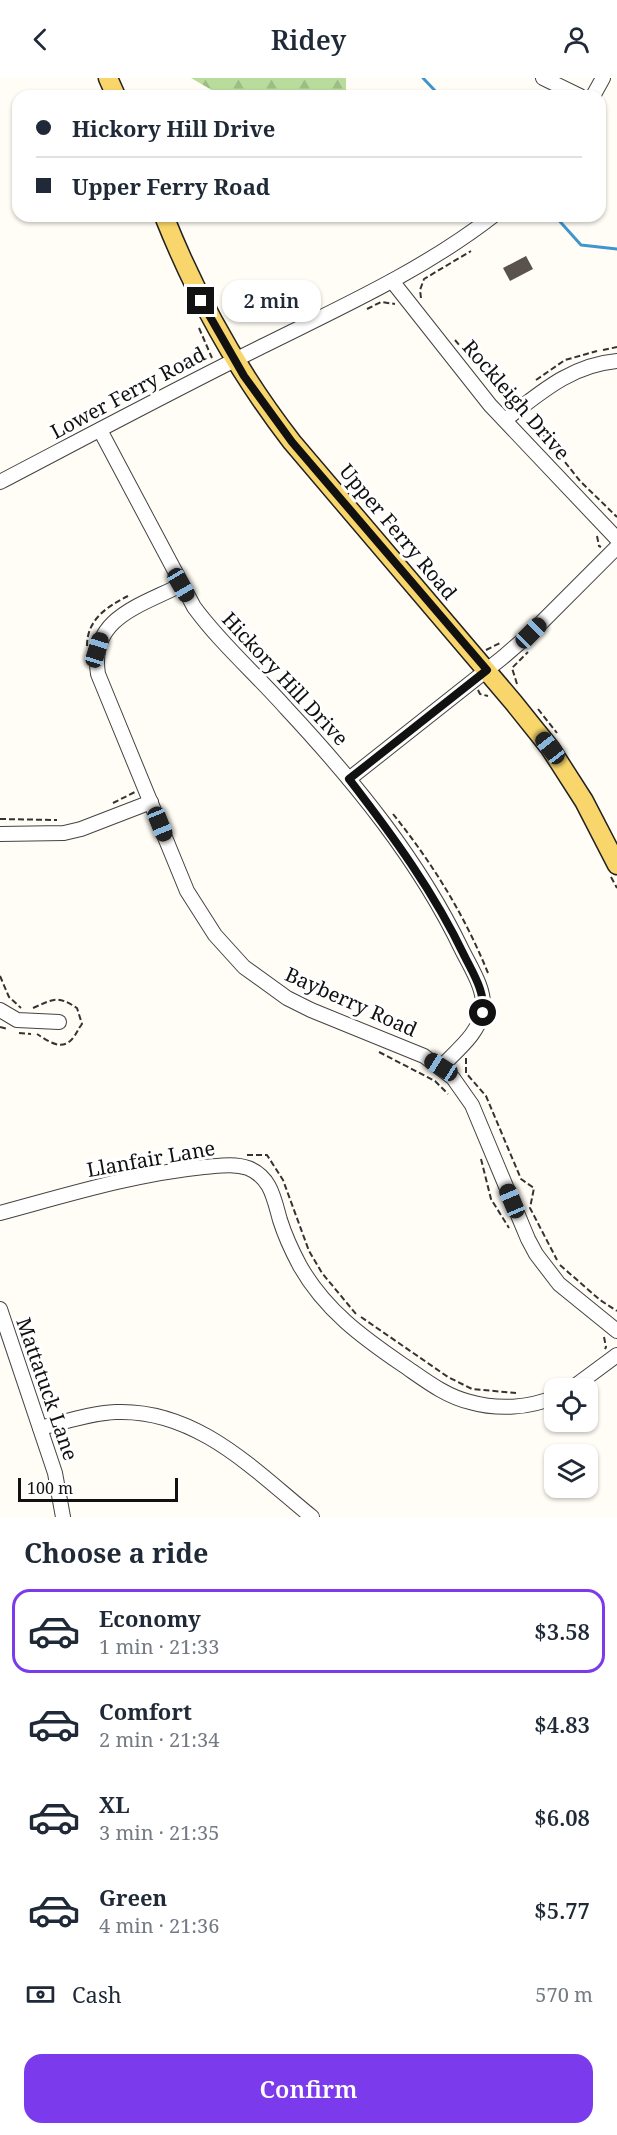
<!DOCTYPE html>
<html lang="en">
<head>
<meta charset="utf-8">
<style>
	body { margin:0; font-family:"Noto Serif",serif; background:#f6f6f7; color:#1f2937; height:100vh; display:flex; flex-direction:column; font-size:22px; white-space:nowrap }
	* { box-sizing:border-box; margin:0 }
	p { font-size:20px; color:#747a83 }
	.icon { flex:none; width:33px; height:33px; fill:none; stroke:currentColor; stroke-width:2; stroke-linecap:round; stroke-linejoin:round }
	.map { position:relative; height:1439px; overflow:hidden }
	.side { display:flex; flex-direction:column; background:#fff; flex:1 }
	.side>* { flex:none }
	.banner { position:absolute; left:12px; top:12px; width:594px; height:132px; border-radius:18px; box-shadow:0 2px 4px #0004; display:grid; align-content:center; height:132px; padding:0 24px; background:#fff }
	.tools { position:absolute; left:544px; top:1300px; display:grid; gap:12px }
	.tools a { display:grid; place-items:center; width:54px; height:54px; border-radius:12px; background:#fff; box-shadow:0 2px 4px #0004; font-size:30px }
	.scale { position:absolute; left:18px; bottom:15px; width:160px; box-sizing:border-box; padding-left:6px; border:3px solid #111; border-top:0; font-size:16px; line-height:21px; white-space:nowrap; color:#111; -webkit-text-stroke:4px #fff; paint-order:stroke }
	.end { position:absolute; width:27px; height:27px; margin:-14px; border:8px solid #111; background:#fff; box-shadow:0 0 0 3px #fff }
	.from { border-radius:50% }
	.bubble { position:absolute; height:42px; border-radius:18px; background:#fff; box-shadow:0 2px 4px #0004; font-size:20px; font-weight:600; line-height:42px; text-align:center }
	.car { position:absolute; width:18px; height:36px; margin:-18px -9px; border-radius:8px; box-shadow:0 0 4px 2px #0007; background:linear-gradient(#222 24%,#8ab4d8 0 40%,#222 0 76%,#8ab4d8 0 86%,#222 0) }
	.banner b { display:flex; align-items:center; gap:21px; height:57px; font-size:22px }
	.banner b+b { border-top:2px solid #e0e1e3 }
	.banner i { width:15px; height:15px; background:#1f2937 }
	ul { padding:0; list-style:none }
	li { display:flex; align-items:center; gap:18px; height:84px; margin:0 12px 9px; padding:0 12px; border:3px solid transparent; border-radius:18px }
	li div { flex:1 }
	li b { display:block; font-size:22px }
	li em { font-style:normal; font-weight:600 }
	li.on { border-color:#7c3aed }
	li>.icon { width:54px; height:54px; stroke-width:1.5 }
	h2 { padding:0 24px; font-size:27px; line-height:72px }
	.pay { display:flex; align-items:center; gap:15px; height:66px; padding:0 24px; font-size:22px }
	.pay p { margin-inline-start:auto }
	.cta { display:flex; gap:12px; margin-top:auto; padding:12px 24px }
	.cta a { flex:1; height:69px; border-radius:18px; background:#7c3aed; color:#fff; font-size:24px; font-weight:600; line-height:69px; text-align:center }
	header { display:flex; justify-content:space-between; align-items:center; height:78px; padding:0 24px; background:#fff; font-size:27px; font-weight:600 }
	.map>svg:first-child { display:block }
</style>
</head>
<body>
<header><svg class="icon" aria-label="back" viewBox="0 0 24 24"><path d="M15 5l-7 7 7 7"/></svg>Ridey<svg class="icon" aria-label="person" viewBox="0 0 24 24"><circle cx="12" cy="8" r="4"/><path d="M4 21q1-7 8-7t8 7"/></svg></header>
<div class="map">
<svg width="617" height="1439" viewBox="0 0 617 1439">
	<defs>
		<pattern id="forest-firs" width="22" height="20" patternUnits="userSpaceOnUse" patternTransform="scale(1.5)"><rect width="22" height="20" fill="#b9dc9c"/><path d="M5 1l3.5 6h-7zM16 11l3.5 6h-7z" fill="#9ebc85"/></pattern>
	</defs>
	<rect width="100%" height="100%" fill="#fffdf5"/>
	<polygon fill="url(#forest-firs)" points="191,0 346,0 346,18 222,18"/>
	<g fill="none" stroke-linecap="round" stroke-linejoin="round">
		<g stroke="#3f96cf" stroke-width="3">
			<polyline points="423,0 440,18"/>
			<polyline points="555,138 581,167 617,171"/>
		</g>
	</g>
	<polygon fill="#5a524d" points="526,178 533,191 510,203 503,190"/>
	<g fill="none" stroke-linecap="round" stroke-linejoin="round">
		<g stroke="#444" stroke-width="16">
			<g id="minor">
				<polyline points="543,0 580,18"/>
				<polyline points="593,18 603,0"/>
				<polyline points="392,203 490,327 617,461"/>
				<path d="M505,342C540,315 571,287 617,283"/>
				<path d="M100,352L194,529C221,566 256,596 286,630C354,703 419,782 462,872C471,890 485,911 483,931C480,955 456,973 441,989"/>
				<path d="M0,404C86,359 172,313 259,270C339,230 422,193 493,138"/>
				<path d="M181,507C140,528 89,540 98,596L187,813L215,857L244,889L287,920L311,932L424,978L453,1000L472,1027L528,1161L536,1176L559,1206L617,1253"/>
				<polyline points="349,701 502,580 531,555 617,469"/>
				<polyline points="0,756 64,755 81,751 151,724"/>
				<polyline points="0,932 17,942 59,944"/>
				<path d="M0,1135C67,1117 134,1096 204,1089C218,1088 234,1085 248,1090C271,1099 274,1121 280,1142C285,1158 292,1173 300,1188C325,1232 362,1259 403,1287C425,1302 445,1318 470,1324C498,1332 529,1330 555,1319"/>
				<polyline points="0,1231 55,1395 63,1439"/>
				<polyline points="571,1311 617,1277"/>
				<path d="M40,1350C65,1344 90,1335 116,1334C197,1331 254,1392 312,1439"/>
			</g>
		</g>
		<g stroke="#222" stroke-width="21">
			<g id="major">
				<polyline points="108,0 116,18"/>
				<path d="M164,138C197,221 237,293 292,364L514,625L550,670L584,723L617,787"/>
			</g>
		</g>
		<g stroke="#333" stroke-width="2" stroke-dasharray="6 3" stroke-linecap="butt">
			<polyline points="421,220 420,212 424,201 471,173"/>
			<polyline points="367,231 381,224 395,226"/>
			<polyline points="199,250 212,280"/>
			<polyline points="455,262 505,321 512,320"/>
			<polyline points="603,272 617,269"/>
			<polyline points="536,302 565,282 597,273"/>
			<polyline points="537,349 580,403 617,439"/>
			<polyline points="597,458 599,468 601,469"/>
			<path d="M87,568C87,542 106,529 128,518"/>
			<polyline points="486,572 502,564"/>
			<polyline points="517,606 512,590 528,574"/>
			<polyline points="478,612 480,616 488,618"/>
			<polyline points="538,631 557,655"/>
			<polyline points="113,725 135,714"/>
			<path d="M393,736C433,786 464,836 488,895"/>
			<polyline points="0,741 57,742"/>
			<polyline points="611,799 617,810"/>
			<polyline points="0,898 9,919 21,930"/>
			<path d="M33,930C54,921 57,917 77,930L82,946C78,951 77,955 73,960C62,974 48,963 37,956"/>
			<polyline points="0,949 8,951"/>
			<polyline points="19,955 31,956"/>
			<polyline points="379,974 435,1003 448,1016"/>
			<polyline points="466,980 466,995 486,1018 521,1101 534,1110 530,1130 557,1182"/>
			<polyline points="247,1077 267,1077 283,1102 309,1173 322,1195 356,1236"/>
			<polyline points="481,1081 491,1121 509,1150"/>
			<polyline points="560,1187 600,1222 617,1233"/>
			<polyline points="361,1239 448,1299 472,1311 516,1315"/>
			<polyline points="604,1259 606,1269 605,1271"/>
		</g>
		<use href="#minor" stroke="#fff" stroke-width="14"/>
		<use href="#major" stroke="#f9d66b" stroke-width="18"/>
	</g>
	<g fill="none" stroke-linecap="round" stroke-linejoin="round">
		<path stroke="#111" stroke-width="8" d="M201,223L244,298L292,364L487,592L349,701C393,758 434,814 465,879C474,897 485,914 483,935"/>
	</g>
	<g text-anchor="middle" stroke-width="6" stroke-linejoin="round" paint-order="stroke">
		<g font-size="20" fill="#111" stroke="#fff">
			<text transform="translate(128 315) rotate(-28)" y="7">Lower Ferry Road</text>
			<text transform="translate(516 322) rotate(49)" y="7">Rockleigh Drive</text>
			<text transform="translate(398 454) rotate(50)" y="7">Upper Ferry Road</text>
			<text transform="translate(285 601) rotate(47)" y="7">Hickory Hill Drive</text>
			<text transform="translate(351 924) rotate(24)" y="7">Bayberry Road</text>
			<text transform="translate(151 1081) rotate(-10)" y="7">Llanfair Lane</text>
			<text transform="translate(47 1311) rotate(71)" y="7">Mattatuck Lane</text>
		</g>
	</g>
</svg>
<div class="tools">
<a><svg class="icon" aria-label="locate" viewBox="0 0 24 24"><circle cx="12" cy="12" r="6"/><path d="M12 2v4M12 18v4M2 12h4M18 12h4"/></svg></a>
<a><svg class="icon" aria-label="layers" viewBox="0 0 24 24"><path d="M12 4l9 5-9 5-9-5zM3 14l9 5 9-5"/></svg></a>
</div>
<div class="scale">100 m</div>
<i class="end from" style="left:483px;top:935px"></i>
<i class="end" style="left:201px;top:223px"></i>
<div class="bubble" style="left:222px;top:202px;width:99px">2 min</div>
<i class="car" style="left:181px;top:507px;rotate:150deg"></i>
<i class="car" style="left:531px;top:555px;rotate:45deg"></i>
<i class="car" style="left:97px;top:572px;rotate:17deg"></i>
<i class="car" style="left:550px;top:670px;rotate:322deg"></i>
<i class="car" style="left:160px;top:746px;rotate:158deg"></i>
<i class="car" style="left:441px;top:989px;rotate:302deg"></i>
<i class="car" style="left:512px;top:1123px;rotate:337deg"></i>
<div class="banner">
<b><i class="from"></i>Hickory Hill Drive</b>
<b><i></i>Upper Ferry Road</b>
</div>
</div>
<section class="side">
<h2>Choose a ride</h2>
<ul>
<li class="on"><svg class="icon" aria-label="car" viewBox="0 0 24 24"><path d="M5 17H2v-5l4-1 3-4h7l3 4 3 1v5h-3M9 17h6M6 11h13"/><circle cx="7" cy="17" r="2"/><circle cx="17" cy="17" r="2"/></svg><div><b>Economy</b><p>1 min · 21:33</p></div><em>$3.58</em></li>
<li><svg class="icon" aria-label="car" viewBox="0 0 24 24"><path d="M5 17H2v-5l4-1 3-4h7l3 4 3 1v5h-3M9 17h6M6 11h13"/><circle cx="7" cy="17" r="2"/><circle cx="17" cy="17" r="2"/></svg><div><b>Comfort</b><p>2 min · 21:34</p></div><em>$4.83</em></li>
<li><svg class="icon" aria-label="car" viewBox="0 0 24 24"><path d="M5 17H2v-5l4-1 3-4h7l3 4 3 1v5h-3M9 17h6M6 11h13"/><circle cx="7" cy="17" r="2"/><circle cx="17" cy="17" r="2"/></svg><div><b>XL</b><p>3 min · 21:35</p></div><em>$6.08</em></li>
<li><svg class="icon" aria-label="car" viewBox="0 0 24 24"><path d="M5 17H2v-5l4-1 3-4h7l3 4 3 1v5h-3M9 17h6M6 11h13"/><circle cx="7" cy="17" r="2"/><circle cx="17" cy="17" r="2"/></svg><div><b>Green</b><p>4 min · 21:36</p></div><em>$5.77</em></li>
</ul>
<div class="pay"><svg class="icon" aria-label="cash" viewBox="0 0 24 24"><path d="M3 7h18v10H3z"/><circle cx="12" cy="12" r="2"/></svg>Cash<p>570 m</p></div>
<div class="cta"><a>Confirm</a></div>
</section>
</body>
</html>
